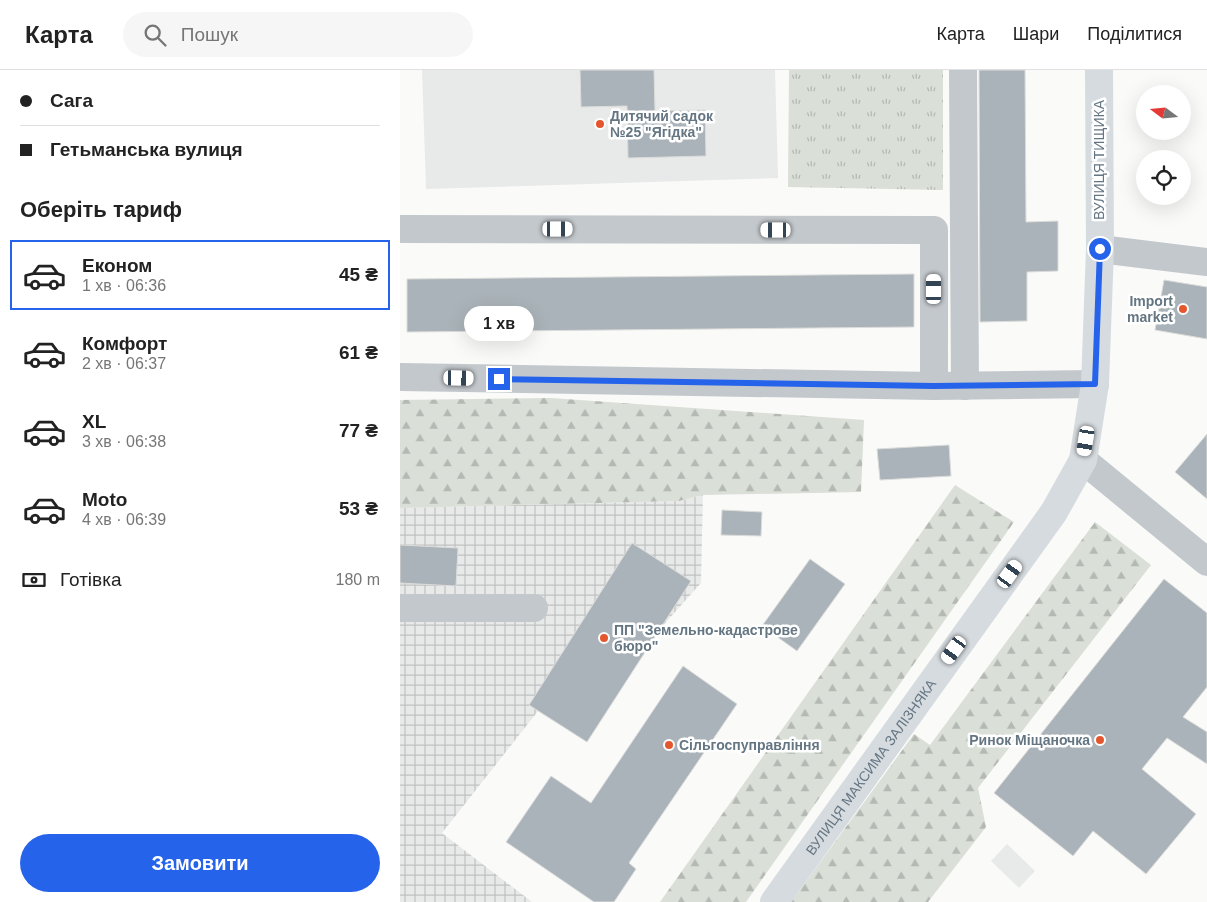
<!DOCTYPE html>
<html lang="uk">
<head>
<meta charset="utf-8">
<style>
	body { margin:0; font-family:Helvetica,sans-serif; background:#f6f6f6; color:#222; height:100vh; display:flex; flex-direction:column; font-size:19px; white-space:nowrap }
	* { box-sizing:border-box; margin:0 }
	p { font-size:16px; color:#767676 }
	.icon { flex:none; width:28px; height:28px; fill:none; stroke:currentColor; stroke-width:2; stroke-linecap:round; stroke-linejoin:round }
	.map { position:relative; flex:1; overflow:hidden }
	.side { display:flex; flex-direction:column; background:#fff; width:400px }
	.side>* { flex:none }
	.top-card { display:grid; align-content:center; height:110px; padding:0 20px; background:#fff }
	.needle { width:32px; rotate:286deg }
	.fabs { position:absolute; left:736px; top:15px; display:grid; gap:10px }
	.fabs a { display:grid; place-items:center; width:55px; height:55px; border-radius:50%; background:#fff; box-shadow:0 5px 20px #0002; font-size:25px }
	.end { position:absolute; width:22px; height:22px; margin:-11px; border:6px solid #2563eb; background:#fff; box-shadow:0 0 0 2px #fff }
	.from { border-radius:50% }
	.bubble { position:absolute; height:35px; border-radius:18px; background:#fff; box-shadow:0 5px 20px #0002; font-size:16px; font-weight:600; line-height:35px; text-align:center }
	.car { position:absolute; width:15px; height:30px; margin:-15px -8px; border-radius:6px; box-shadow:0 0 4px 1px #0007; background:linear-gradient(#fff 24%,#345 0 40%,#fff 0 76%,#345 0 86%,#fff 0) }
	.top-card b { display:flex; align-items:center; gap:18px; height:48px; font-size:19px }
	.top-card b+b { border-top:1px solid #e0e0e0 }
	.top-card i { width:12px; height:12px; background:#222 }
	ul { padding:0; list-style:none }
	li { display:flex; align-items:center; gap:15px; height:70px; margin:0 10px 8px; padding:0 10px; border:2px solid transparent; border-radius:0px }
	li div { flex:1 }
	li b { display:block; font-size:19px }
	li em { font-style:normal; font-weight:600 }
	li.on { border-color:#2563eb }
	li>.icon { width:45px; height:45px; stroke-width:1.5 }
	h2 { padding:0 20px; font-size:22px; line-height:60px }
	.pay { display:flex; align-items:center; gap:12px; height:55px; padding:0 20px; font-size:19px }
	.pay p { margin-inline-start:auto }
	.cta { display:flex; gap:10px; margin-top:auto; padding:10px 20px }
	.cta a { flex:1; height:58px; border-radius:30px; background:#2563eb; color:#fff; font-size:20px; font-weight:600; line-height:58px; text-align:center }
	header { display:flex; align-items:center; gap:30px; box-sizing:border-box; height:70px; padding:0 25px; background:#fff; border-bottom:1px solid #e0e0e0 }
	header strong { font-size:24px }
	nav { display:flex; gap:28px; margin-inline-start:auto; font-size:18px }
	.search { width:350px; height:45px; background:#f6f6f6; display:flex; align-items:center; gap:12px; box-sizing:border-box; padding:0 18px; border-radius:28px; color:#767676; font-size:19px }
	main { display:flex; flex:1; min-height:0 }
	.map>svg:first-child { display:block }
</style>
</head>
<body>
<header>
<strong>Карта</strong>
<div class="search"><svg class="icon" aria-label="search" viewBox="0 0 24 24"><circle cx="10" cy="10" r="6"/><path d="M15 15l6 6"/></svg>Пошук</div>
<nav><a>Карта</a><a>Шари</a><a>Поділитися</a></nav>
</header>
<main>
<section class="side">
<div class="top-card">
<b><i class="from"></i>Сага</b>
<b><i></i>Гетьманська вулиця</b>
</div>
<h2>Оберіть тариф</h2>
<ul>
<li class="on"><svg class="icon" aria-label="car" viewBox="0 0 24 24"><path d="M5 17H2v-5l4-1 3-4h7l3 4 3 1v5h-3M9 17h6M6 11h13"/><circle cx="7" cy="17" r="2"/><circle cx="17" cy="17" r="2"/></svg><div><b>Економ</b><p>1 хв · 06:36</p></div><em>45 ₴</em></li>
<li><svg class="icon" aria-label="car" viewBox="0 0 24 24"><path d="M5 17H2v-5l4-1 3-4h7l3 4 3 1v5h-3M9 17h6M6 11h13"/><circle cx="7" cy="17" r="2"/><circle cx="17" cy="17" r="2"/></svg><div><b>Комфорт</b><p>2 хв · 06:37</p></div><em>61 ₴</em></li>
<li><svg class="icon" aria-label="car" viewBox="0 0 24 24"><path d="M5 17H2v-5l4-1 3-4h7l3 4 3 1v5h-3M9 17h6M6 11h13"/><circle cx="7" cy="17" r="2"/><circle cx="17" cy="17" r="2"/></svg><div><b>XL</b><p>3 хв · 06:38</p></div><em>77 ₴</em></li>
<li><svg class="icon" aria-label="car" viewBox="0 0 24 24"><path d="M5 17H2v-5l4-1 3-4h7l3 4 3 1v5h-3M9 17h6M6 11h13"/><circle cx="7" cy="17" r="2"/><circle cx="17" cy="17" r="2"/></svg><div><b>Moto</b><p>4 хв · 06:39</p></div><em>53 ₴</em></li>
</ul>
<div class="pay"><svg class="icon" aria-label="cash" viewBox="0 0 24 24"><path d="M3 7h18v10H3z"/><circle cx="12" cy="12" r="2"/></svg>Готівка<p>180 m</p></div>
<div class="cta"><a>Замовити</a></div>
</section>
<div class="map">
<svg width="807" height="832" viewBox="0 0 807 832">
	<defs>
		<pattern id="industrial-grid" width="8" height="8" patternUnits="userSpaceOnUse" patternTransform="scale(1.25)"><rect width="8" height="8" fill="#e8e9e9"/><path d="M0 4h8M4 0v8" fill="none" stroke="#c0c1c2"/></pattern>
		<pattern id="forest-firs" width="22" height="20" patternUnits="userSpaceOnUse" patternTransform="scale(1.25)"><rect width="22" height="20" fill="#dadfd7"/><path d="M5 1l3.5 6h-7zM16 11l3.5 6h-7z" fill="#b4b9b4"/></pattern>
		<pattern id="park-tufts" width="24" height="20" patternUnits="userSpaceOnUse" patternTransform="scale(1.25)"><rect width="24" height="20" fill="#dadfd7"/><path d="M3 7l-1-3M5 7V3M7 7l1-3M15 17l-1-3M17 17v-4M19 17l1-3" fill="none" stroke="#b4b9b4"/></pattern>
	</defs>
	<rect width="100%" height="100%" fill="#fafaf8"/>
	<g fill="#e8e9e9">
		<polygon points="22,0 375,0 378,108 26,119"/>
		<polygon points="607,774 635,801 619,818 591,791"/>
	</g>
	<polygon fill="url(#industrial-grid)" points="303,425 301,513 259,560 187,672 138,641 42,763 132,832 0,832 0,438 279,431"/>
	<g fill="url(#forest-firs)">
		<polygon points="151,328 464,350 461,422 303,425 279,431 0,438 0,330"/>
		<polygon points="555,415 614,452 346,832 260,832"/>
		<polygon points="695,452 751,495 578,718 586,757 528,832 391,832 514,664 530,675"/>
	</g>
	<polygon fill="url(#park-tufts)" points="389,0 543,0 543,120 388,117"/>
	<g fill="#aab3b9" stroke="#dcdcda">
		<polygon points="180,0 254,0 255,41 305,40 306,86 228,88 227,36 181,37"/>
		<polygon points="579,0 625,0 626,152 658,151 658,201 627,202 627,251 580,252"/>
		<polygon points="514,204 514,257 7,262 7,209"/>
		<polygon points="764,210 807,217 807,269 755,260"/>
		<polygon points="807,364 807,429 775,402"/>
		<polygon points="549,375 551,406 480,410 477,379"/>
		<polygon points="322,440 362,442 361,466 321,465"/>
		<polygon points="232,473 291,511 187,672 129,635"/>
		<polygon points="0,475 58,478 56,516 0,513"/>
		<polygon points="410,489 445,514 397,581 362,556"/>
		<polygon points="764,509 807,543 807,617 783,647 807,662 807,694 767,668 742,699 796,744 746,804 693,761 673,786 594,723"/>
		<polygon points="283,596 337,634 229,793 236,799 214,832 194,832 106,772 151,706 191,733"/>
	</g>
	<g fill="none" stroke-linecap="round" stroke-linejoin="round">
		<g stroke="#c3c8cc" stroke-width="28">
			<polyline points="563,0 565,316"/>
			<polyline points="0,159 534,160 534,316"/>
			<polyline points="700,179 807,192"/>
			<polyline points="0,307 534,316 695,314"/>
			<polyline points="683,390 807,492"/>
			<polyline points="0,538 134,538"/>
		</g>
		<path stroke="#d6dbdf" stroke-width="28" id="s1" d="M374,832L654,442L683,390L695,314L700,179L699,0"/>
	</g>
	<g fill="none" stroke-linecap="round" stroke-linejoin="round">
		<polyline stroke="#2563eb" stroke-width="6" points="99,309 534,316 695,314 700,179"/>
	</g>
	<g fill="#e4572e" stroke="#fff" stroke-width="2">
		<circle cx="200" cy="54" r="5"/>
		<circle cx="783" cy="239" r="5"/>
		<circle cx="204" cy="568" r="5"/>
		<circle cx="700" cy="670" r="5"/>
		<circle cx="269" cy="675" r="5"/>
	</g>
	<g text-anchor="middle" stroke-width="5" stroke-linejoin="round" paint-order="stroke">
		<g font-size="14" font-weight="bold" fill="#657683" stroke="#fff" text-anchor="start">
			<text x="210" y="51">Дитячий садок<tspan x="210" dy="16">№25 "Ягідка"</tspan></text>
			<text x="773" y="236" text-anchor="end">Import<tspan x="773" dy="16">market</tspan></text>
			<text x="214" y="565">ПП "Земельно-кадастрове<tspan x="214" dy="16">бюро"</tspan></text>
			<text x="690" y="675" text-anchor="end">Ринок Міщаночка</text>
			<text x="279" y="680">Сільгоспуправління</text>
		</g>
		<g font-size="14" fill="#657683" stroke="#fff">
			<text transform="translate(699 90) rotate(-90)" y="5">ВУЛИЦЯ ТИЩИКА</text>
			<text dy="5" stroke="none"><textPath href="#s1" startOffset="166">ВУЛИЦЯ МАКСИМА ЗАЛІЗНЯКА</textPath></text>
		</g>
	</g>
</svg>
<div class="fabs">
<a><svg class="needle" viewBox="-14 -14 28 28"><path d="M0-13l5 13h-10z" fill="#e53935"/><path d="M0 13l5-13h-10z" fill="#767676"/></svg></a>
<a><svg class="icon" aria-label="locate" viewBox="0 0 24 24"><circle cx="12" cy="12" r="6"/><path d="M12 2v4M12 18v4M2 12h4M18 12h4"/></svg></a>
</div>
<i class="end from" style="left:700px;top:179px"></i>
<i class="end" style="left:99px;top:309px"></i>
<div class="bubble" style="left:64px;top:236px;width:70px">1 хв</div>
<i class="car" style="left:158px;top:159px;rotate:90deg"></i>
<i class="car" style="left:376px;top:160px;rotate:270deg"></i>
<i class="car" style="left:534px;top:219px;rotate:0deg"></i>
<i class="car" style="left:59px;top:308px;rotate:91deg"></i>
<i class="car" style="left:686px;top:371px;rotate:189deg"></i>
<i class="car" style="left:610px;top:504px;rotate:36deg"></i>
<i class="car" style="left:554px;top:580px;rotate:216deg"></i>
</div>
</main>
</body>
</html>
